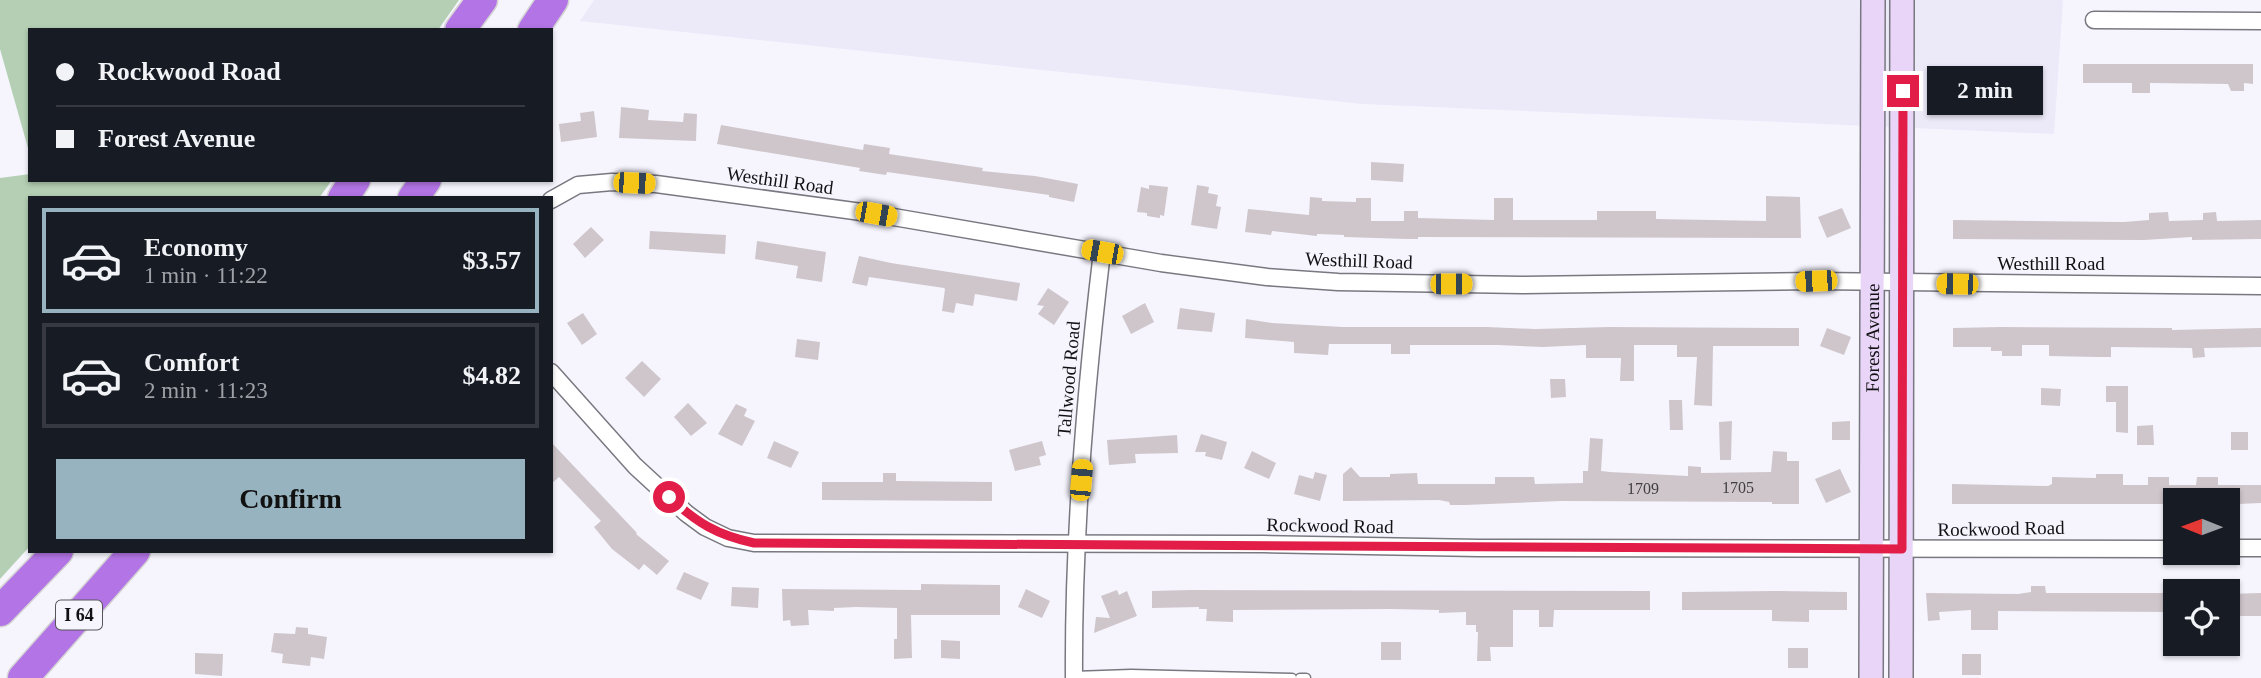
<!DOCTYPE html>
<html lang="en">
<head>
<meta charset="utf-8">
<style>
	body { margin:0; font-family:Georgia,serif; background:#242831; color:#f1f3f6; height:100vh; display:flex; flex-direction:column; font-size:26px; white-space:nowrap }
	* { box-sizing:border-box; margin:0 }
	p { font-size:23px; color:#9ea1a6 }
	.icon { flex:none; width:38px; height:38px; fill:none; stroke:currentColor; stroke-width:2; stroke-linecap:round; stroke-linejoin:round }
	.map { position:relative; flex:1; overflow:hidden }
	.sheet { position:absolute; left:28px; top:196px; width:525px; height:357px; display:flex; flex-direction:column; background:#171b24; border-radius:0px; box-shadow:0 2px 5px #0004 }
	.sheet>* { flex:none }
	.banner { position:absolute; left:28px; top:28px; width:525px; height:154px; border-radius:0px; box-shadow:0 2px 5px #0004; display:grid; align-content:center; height:154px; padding:0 28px; background:#171b24 }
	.needle { width:46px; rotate:271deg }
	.fabs { position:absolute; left:2163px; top:488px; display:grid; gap:14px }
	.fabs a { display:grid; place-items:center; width:77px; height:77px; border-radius:0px; background:#171b24; box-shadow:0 2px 5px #0004; font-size:35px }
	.end { position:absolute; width:32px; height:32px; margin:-16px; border:9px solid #e11d48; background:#fff; box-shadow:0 0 0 4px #fff }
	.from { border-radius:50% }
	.bubble { position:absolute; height:49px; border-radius:0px; background:#171b24; box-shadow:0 2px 5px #0004; font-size:23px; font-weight:800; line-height:49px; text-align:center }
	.car { position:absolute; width:21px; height:42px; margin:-21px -10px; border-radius:9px; box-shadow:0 0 5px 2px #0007; background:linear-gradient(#f5c518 24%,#345 0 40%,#f5c518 0 76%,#345 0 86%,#f5c518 0) }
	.banner b { display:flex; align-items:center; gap:24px; height:66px; font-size:26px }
	.banner b+b { border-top:2px solid #363941 }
	.banner i { width:18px; height:18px; background:#f1f3f6 }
	ul { padding:12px 0 0; list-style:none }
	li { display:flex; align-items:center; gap:21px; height:105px; margin:0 14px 10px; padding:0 14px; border:4px solid #363941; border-radius:0px }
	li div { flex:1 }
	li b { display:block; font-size:26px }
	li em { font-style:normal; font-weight:800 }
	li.on { border-color:#98b3c0 }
	li>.icon { width:63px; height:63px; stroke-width:1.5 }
	.primary-button { display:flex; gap:14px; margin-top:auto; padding:14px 28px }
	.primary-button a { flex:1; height:80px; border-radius:0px; background:#98b3c0; color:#111; font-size:28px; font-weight:800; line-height:80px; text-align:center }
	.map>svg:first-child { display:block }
</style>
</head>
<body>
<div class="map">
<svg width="2261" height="678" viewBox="0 0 2261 678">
	<rect width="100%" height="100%" fill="#f6f5fe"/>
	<polygon fill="#ece9f9" points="594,0 2063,0 2054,134 1363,104 580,21"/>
	<g fill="#b4cfb3">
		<polygon points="0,0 459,0 438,30 30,30 30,155 0,49"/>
		<polygon points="30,174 30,180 332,180 319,198 30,198 30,546 0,579 0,178"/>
	</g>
	<g fill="#cfc6cc">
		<polygon points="2083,64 2253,64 2253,84 2244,83 2244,91 2231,91 2228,84 2150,83 2150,93 2132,93 2132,83 2083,83"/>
		<polygon points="621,107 649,110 648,120 683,122 684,113 697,114 696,141 619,138"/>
		<polygon points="594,111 597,137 561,142 559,124 581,121 580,113"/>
		<polygon points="721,125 863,150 864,144 890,148 889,154 983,168 982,171 1035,176 1078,184 1074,202 1049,197 1049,195 887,172 886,175 859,171 860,168 717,144"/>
		<polygon points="1371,162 1404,164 1403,182 1371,180"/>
		<polygon points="1149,185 1168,187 1164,216 1160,215 1160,218 1147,216 1147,213 1137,212 1141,187 1149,189"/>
		<polygon points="1197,185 1209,187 1208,193 1218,195 1216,206 1221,207 1217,229 1191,225"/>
		<polygon points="1766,196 1800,197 1801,238 1418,237 1418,239 1407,239 1344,237 1344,235 1317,234 1317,236 1272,231 1271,235 1245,232 1248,209 1309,215 1310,197 1322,198 1322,201 1356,202 1356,198 1371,198 1371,221 1404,221 1404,211 1418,211 1418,218 1494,220 1494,198 1513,198 1513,220 1597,220 1597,211 1656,211 1656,219 1766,221"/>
		<polygon points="1842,208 1851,228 1827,238 1818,217"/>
		<polygon points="2168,212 2169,221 2203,220 2203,213 2216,212 2217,221 2261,220 2261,239 2192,240 2192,237 2144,240 1953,239 1953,220 2124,222 2149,220 2149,213"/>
		<polygon points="591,227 604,240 585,258 573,244"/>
		<polygon points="650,231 726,235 725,254 651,249 649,249"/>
		<polygon points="757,241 826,252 822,282 796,278 798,266 755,259"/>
		<polygon points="859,256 891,263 1020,283 1017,301 975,294 973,306 956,303 954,313 942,311 945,289 944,288 869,277 867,286 852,283"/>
		<polygon points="1048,288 1069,302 1054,325 1038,314 1044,306 1037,305"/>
		<polygon points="1145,303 1154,322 1131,334 1122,316"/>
		<polygon points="1180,308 1215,313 1212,332 1177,329"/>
		<polygon points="583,313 597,334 582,345 567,323"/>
		<polygon points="1246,319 1272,323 1343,327 1487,327 1535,329 1609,327 1799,328 1799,346 1713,346 1712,406 1694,405 1697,357 1677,357 1677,345 1634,345 1634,381 1620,381 1621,358 1586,358 1586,345 1543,347 1497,345 1410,345 1410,354 1391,354 1391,344 1329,344 1328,355 1294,353 1294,342 1245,338"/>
		<polygon points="2001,327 2172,328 2172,330 2261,328 2261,347 2204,348 2205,357 2193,358 2192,348 2111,347 2111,357 2097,357 2049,356 2049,345 2022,345 2022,356 2002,356 2002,351 1991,351 1991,347 1953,347 1953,328"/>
		<polygon points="1827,328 1851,337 1844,355 1820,346"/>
		<polygon points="797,339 820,342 818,360 795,357"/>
		<polygon points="642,361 661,379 644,397 625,378"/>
		<polygon points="1550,379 1565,379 1566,397 1551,398"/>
		<polygon points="2106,386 2128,386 2128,433 2116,432 2116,402 2106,402"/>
		<polygon points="2041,388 2061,389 2060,406 2041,405"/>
		<polygon points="1669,400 1682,400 1683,430 1670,430"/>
		<polygon points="688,403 707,423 691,436 674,417"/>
		<polygon points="736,404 747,409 744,416 755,421 742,446 718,434"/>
		<polygon points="1732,421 1731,460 1720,460 1719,422"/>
		<polygon points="1850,421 1850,440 1832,440 1832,422"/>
		<polygon points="2153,425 2154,445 2137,445 2137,426"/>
		<rect x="2231" y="432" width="17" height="18"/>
		<polygon points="1201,434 1227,442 1222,460 1205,456 1206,452 1195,452"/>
		<polygon points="1177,435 1178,453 1135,454 1136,463 1109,465 1107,440"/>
		<polygon points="1590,438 1603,439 1601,471 1610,472 1688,476 1688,466 1701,467 1701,473 1771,472 1773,451 1787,452 1787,461 1799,461 1799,504 1772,504 1772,502 1561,501 1465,505 1450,505 1449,502 1439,500 1343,501 1343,474 1351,467 1360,477 1390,477 1390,474 1417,473 1418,484 1495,484 1495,477 1534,477 1535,484 1583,483 1583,471 1588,471"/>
		<polygon points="774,441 799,452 791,468 767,458"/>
		<polygon points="1042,441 1046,455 1039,457 1041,465 1015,471 1009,450"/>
		<polygon points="551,442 637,533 636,534 669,561 657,575 644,564 639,570 612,549 594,527 601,521 559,477 551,484"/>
		<polygon points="1252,451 1276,463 1269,479 1244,468"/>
		<polygon points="1840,469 1851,492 1826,503 1815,479"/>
		<polygon points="1315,472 1327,475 1320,501 1294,494 1299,475 1313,479"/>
		<polygon points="883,473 896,473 896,481 992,482 992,501 822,500 822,482 883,482"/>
		<polygon points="2096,474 2123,474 2123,485 2148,485 2148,477 2169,477 2169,485 2196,485 2197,477 2218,477 2218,485 2261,485 2261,503 2238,504 2238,500 2170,500 2170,504 1952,504 1952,484 2048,486 2052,484 2052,477 2096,478"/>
		<polygon points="684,572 709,583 701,600 676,589"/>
		<polygon points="921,584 1000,585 1000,615 911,615 912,658 894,659 894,639 897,639 897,608 856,607 834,608 834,611 808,610 809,625 791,626 790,620 783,621 782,589 921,590"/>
		<polygon points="2031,586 2045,586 2046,593 2175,593 2175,612 1998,611 1998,630 1971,630 1971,610 1939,612 1940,620 1928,621 1926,593 2018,594 2031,592"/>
		<polygon points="732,587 759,588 758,608 731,606"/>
		<polygon points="1026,589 1050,601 1042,618 1018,607"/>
		<polygon points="1117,590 1119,595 1127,591 1137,616 1094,633 1096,617 1110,618 1101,596"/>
		<polygon points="1190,590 1650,591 1650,610 1554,610 1553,627 1539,627 1539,610 1513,610 1513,647 1490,647 1491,661 1477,661 1478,632 1476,632 1476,625 1466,625 1466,612 1439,613 1439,610 1390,609 1233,610 1233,622 1206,621 1207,609 1199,609 1199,607 1152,608 1152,591"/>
		<polygon points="1774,591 1847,592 1847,610 1809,610 1809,622 1772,621 1772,610 1682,610 1682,592"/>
		<polygon points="2261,593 2261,616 2230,616 2228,594"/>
		<polygon points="296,627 308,628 308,634 327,637 324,659 311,657 310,666 282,663 283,654 271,652 274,633 295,634"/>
		<polygon points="941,640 960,641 960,659 941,658"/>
		<rect x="1381" y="642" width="20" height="18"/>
		<rect x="1788" y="648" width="20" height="20"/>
		<polygon points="195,653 223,654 222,676 195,674"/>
		<rect x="1962" y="654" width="19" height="21"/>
	</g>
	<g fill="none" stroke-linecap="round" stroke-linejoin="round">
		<g stroke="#797880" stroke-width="11">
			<g id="lane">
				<polyline points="1074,676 1131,674 1292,678"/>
				<polyline points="1300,678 1306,678"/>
			</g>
		</g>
		<g stroke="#797880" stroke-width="19">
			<g id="street">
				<polyline points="2094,20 2261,21"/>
				<polyline points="551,200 578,185 612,182 656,184 876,214 1161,263 1267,277 1338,282 1522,285 1816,281 2261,286"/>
				<polyline points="551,372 635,466 686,513 705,527 728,538 754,543 1263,544 1479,548 2175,549"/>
				<polyline points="2228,548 2261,548"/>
				<path d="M1074,678C1073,536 1085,393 1102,252"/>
			</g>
		</g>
		<g stroke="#797880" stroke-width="26">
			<g id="secondary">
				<path id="s1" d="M1871,678L1873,0"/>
				<polyline points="1901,678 1902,0"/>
			</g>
		</g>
		<g stroke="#d4d4d5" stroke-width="33">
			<g id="highway">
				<polyline points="460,30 482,0"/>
				<polyline points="533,30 553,0"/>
				<polyline points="343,198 355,180"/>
				<polyline points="413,198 426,180"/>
				<polyline points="0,611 58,551"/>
				<polyline points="23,678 135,551"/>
			</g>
		</g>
		<use href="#lane" stroke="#fff" stroke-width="8"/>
		<use href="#street" stroke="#fff" stroke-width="16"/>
		<use href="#secondary" stroke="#e8d5f7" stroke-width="23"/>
		<use href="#highway" stroke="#b374e5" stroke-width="30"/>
	</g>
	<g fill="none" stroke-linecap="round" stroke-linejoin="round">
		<path stroke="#e11d48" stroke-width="9" d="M669,497C697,523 717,535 754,543L1902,549L1903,91"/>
	</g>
	<g text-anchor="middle" stroke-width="5" stroke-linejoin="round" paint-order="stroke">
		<g font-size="16" fill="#403e41">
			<text x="1738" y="493">1705</text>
			<text x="1643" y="494">1709</text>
		</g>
		<rect fill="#f6f5fe" stroke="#56555a" stroke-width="2" x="56" y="600.5" width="46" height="29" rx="5"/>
		<g font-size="18" font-weight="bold" fill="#111013">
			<text x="79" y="621">I 64</text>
		</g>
		<g font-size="19" fill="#111013" stroke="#f6f5fe">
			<text transform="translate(780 180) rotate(8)" y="7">Westhill Road</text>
			<text transform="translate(1359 260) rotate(2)" y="7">Westhill Road</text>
			<text x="2051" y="270">Westhill Road</text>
			<text dy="7" stroke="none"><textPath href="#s1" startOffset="340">Forest Avenue</textPath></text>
			<text transform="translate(1068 379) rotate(-85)" y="7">Tallwood Road</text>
			<text transform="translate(1330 525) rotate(1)" y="7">Rockwood Road</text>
			<text transform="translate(2001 528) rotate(-1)" y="7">Rockwood Road</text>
		</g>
	</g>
</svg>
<div class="fabs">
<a><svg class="needle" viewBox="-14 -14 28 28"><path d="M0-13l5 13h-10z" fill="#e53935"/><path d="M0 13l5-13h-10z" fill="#9ea1a6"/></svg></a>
<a><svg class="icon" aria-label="locate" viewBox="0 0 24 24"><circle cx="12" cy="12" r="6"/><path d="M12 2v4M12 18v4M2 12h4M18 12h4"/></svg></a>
</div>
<i class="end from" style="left:669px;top:497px"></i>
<i class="end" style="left:1903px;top:91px"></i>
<div class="bubble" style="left:1927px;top:66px;width:116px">2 min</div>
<i class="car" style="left:634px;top:183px;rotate:92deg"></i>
<i class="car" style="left:876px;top:214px;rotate:100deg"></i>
<i class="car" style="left:1102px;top:252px;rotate:280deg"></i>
<i class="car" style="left:1816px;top:281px;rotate:268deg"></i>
<i class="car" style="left:1451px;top:284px;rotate:90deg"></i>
<i class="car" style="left:1957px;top:284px;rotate:271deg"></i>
<i class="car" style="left:1081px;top:480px;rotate:5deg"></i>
<div class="banner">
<b><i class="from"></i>Rockwood Road</b>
<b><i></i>Forest Avenue</b>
</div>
<section class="sheet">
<ul>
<li class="on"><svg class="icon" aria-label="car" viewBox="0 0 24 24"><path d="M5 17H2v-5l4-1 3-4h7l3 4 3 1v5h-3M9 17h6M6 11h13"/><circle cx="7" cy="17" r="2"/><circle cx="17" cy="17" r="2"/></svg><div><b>Economy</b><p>1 min · 11:22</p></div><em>$3.57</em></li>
<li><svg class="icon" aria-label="car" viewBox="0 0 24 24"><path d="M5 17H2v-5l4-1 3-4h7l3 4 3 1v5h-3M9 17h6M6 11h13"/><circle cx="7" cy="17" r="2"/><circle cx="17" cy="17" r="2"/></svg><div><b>Comfort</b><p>2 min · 11:23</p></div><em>$4.82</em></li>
</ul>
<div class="primary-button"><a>Confirm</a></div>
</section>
</div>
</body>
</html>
